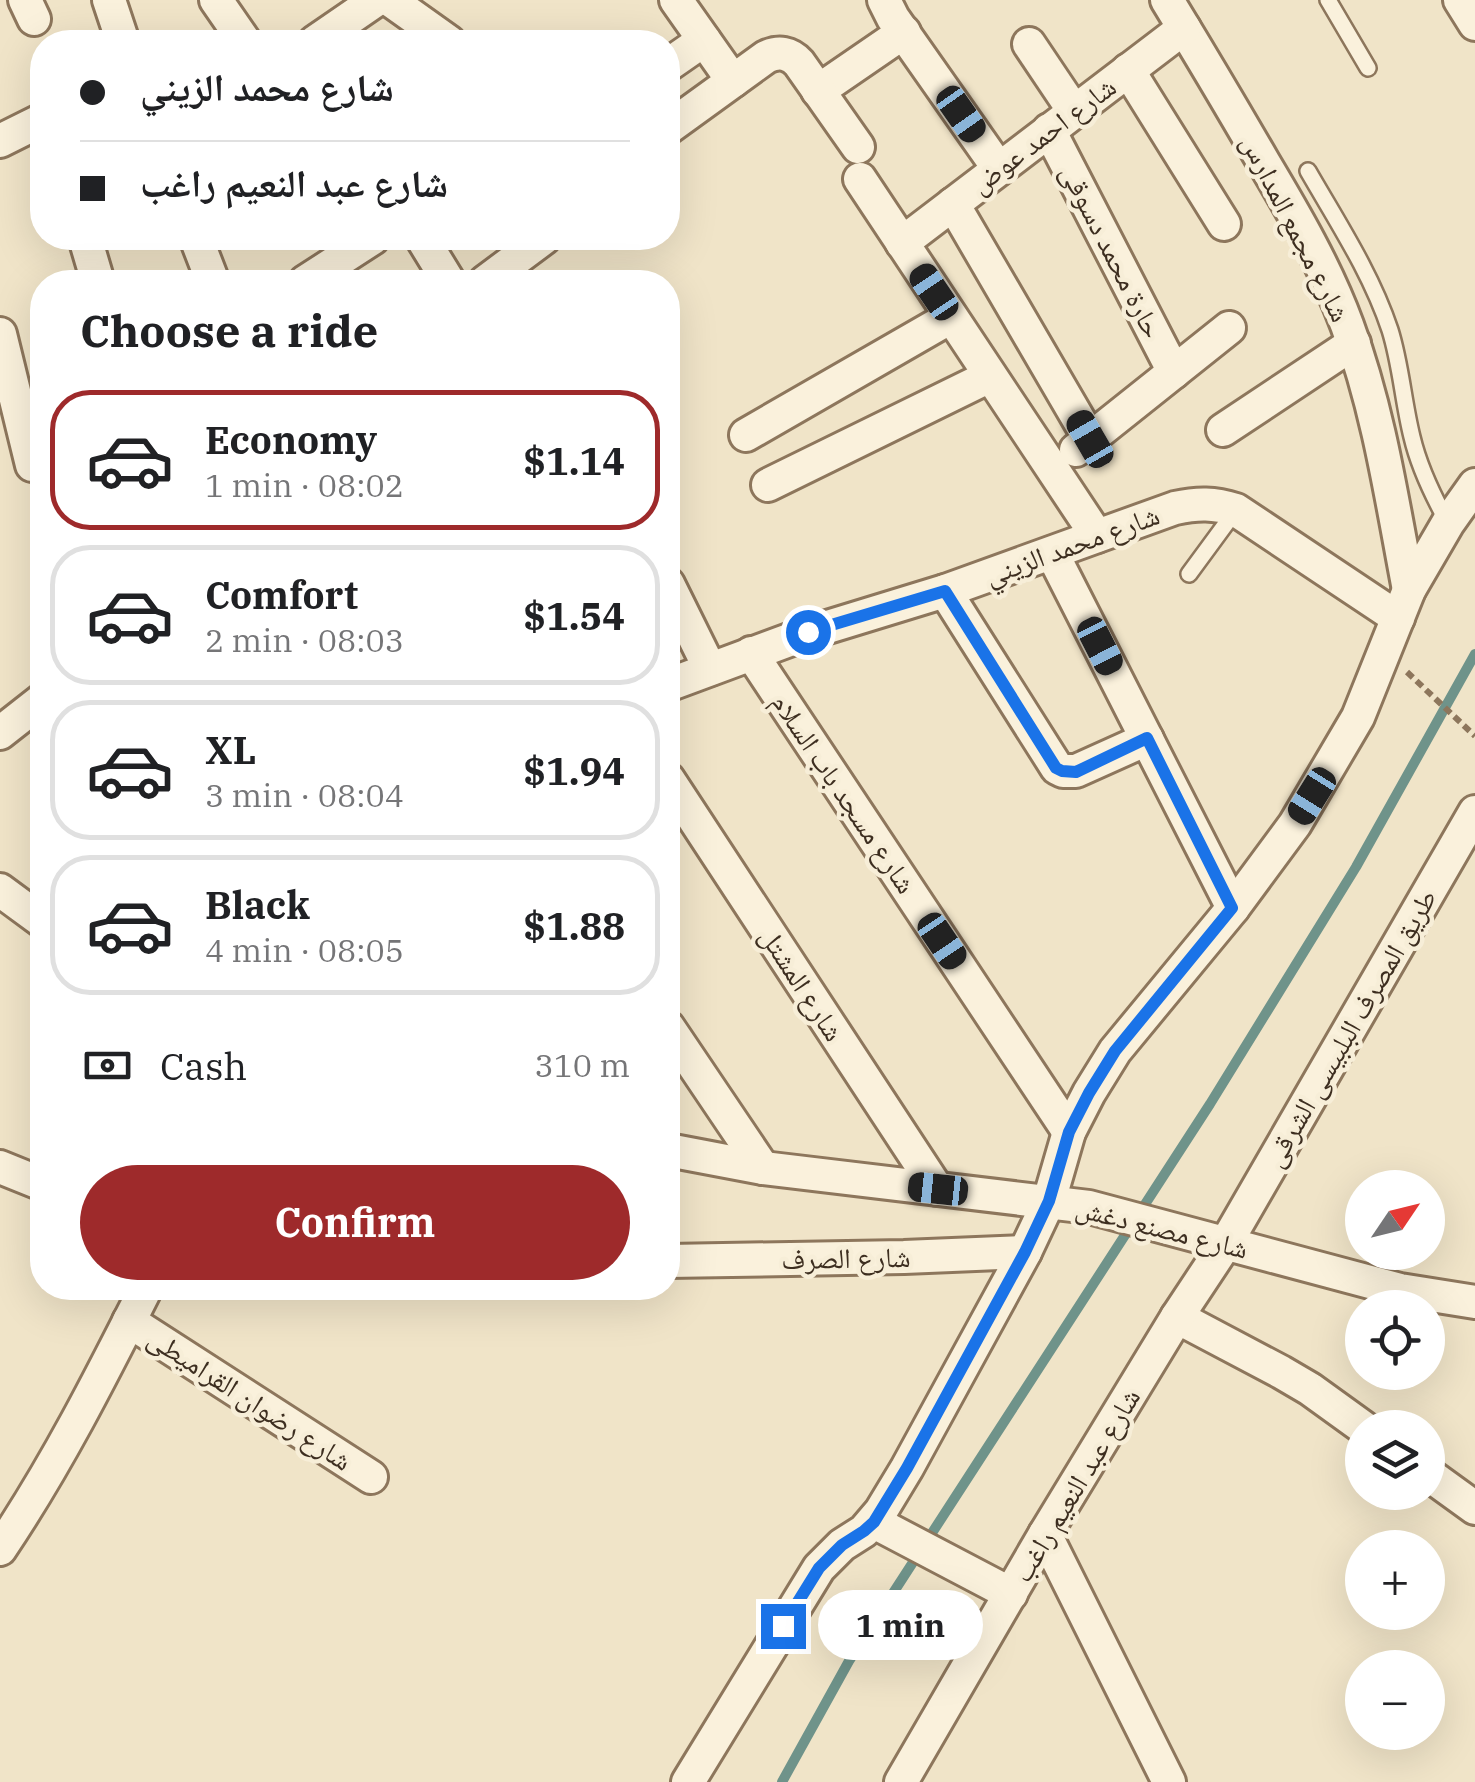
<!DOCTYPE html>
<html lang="en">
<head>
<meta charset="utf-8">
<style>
	body { margin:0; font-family:"IBM Plex Serif","Noto Naskh Arabic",serif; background:#f6f6f6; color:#202124; height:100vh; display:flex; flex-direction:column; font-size:38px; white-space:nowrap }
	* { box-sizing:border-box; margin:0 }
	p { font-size:32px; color:#757577 }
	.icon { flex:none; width:55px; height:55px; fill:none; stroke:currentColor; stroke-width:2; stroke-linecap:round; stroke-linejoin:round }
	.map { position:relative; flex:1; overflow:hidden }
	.details { position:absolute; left:30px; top:270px; width:650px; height:1030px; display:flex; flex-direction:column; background:#fff; border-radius:40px; box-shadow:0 10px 40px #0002 }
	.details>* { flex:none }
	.top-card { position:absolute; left:30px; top:30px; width:650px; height:220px; border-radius:40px; box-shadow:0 10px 40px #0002; display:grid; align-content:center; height:220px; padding:0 50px; background:#fff }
	.needle { width:65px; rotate:55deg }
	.buttons { position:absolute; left:1345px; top:1170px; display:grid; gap:20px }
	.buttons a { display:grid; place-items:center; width:100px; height:100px; border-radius:50%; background:#fff; box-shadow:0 10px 40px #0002; font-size:50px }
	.end { position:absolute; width:45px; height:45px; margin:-22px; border:12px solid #1a73e8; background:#fff; box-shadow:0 0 0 5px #fff }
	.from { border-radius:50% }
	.bubble { position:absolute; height:70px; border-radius:35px; background:#fff; box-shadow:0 10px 40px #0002; font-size:32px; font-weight:800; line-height:70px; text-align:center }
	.car { position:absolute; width:30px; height:60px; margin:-30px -15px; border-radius:12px; box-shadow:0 0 8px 2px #0007; background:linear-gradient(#222 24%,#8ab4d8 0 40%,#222 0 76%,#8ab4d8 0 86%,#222 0) }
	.top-card b { display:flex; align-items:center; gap:35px; height:95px; font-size:38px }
	.top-card b+b { border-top:2px solid #e0e0e0 }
	.top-card i { width:25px; height:25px; background:#202124 }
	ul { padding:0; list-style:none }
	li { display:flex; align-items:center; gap:30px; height:140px; margin:0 20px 15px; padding:0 30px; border:5px solid #e0e0e0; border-radius:40px }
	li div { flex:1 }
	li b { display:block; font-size:38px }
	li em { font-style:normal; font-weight:800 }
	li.active { border-color:#9e2a2b }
	li>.icon { width:90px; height:90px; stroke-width:1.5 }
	h2 { padding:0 50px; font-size:45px; line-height:120px }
	.pay { display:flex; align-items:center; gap:25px; height:110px; padding:0 50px; font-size:38px }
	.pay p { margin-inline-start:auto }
	.cta { display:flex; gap:20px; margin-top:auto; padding:20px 50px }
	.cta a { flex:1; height:115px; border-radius:60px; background:#9e2a2b; color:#fff; font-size:40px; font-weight:800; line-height:115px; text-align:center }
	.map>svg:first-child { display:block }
</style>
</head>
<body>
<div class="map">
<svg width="1475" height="1782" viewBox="0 0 1475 1782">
	<rect width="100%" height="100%" fill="#f0e4c8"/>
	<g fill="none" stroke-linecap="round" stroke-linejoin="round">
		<polyline stroke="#6f938a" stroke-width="10" points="782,1782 849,1661 1210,1104 1356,867 1475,654"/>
		<g stroke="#8d765c" stroke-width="20">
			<g id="lane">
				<polyline points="1328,0 1368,68"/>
				<path d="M1308,171C1338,223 1371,273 1390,330C1401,365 1403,401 1412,437C1419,467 1433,496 1448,523"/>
				<polyline points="1189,574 1236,510"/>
			</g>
		</g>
		<g stroke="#8d765c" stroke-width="38">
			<g id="street">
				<polyline points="25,0 34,19"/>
				<polyline points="109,0 123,42"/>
				<polyline points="216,0 245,42"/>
				<polyline points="390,0 449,42"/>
				<polyline points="676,0 733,81"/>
				<polyline points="884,0 893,18 999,169"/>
				<path d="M1167,0C1200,54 1232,108 1264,163C1295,215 1326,268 1347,325C1379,411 1392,501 1409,590"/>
				<polyline points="1460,0 1475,24"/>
				<polyline points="315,42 376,0"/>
				<polyline points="1029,44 1074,111"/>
				<polyline points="668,65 704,40"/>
				<polyline points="1128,70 1224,224"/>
				<polyline points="818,91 904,32"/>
				<path d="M668,128L766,57C779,51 790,53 799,63L858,147"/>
				<polyline points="1049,130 1174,372"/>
				<polyline points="0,141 42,120"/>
				<polyline points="860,179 1097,536"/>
				<polyline points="953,204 1090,439"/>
				<polyline points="85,238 98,282"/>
				<polyline points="196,238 213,282"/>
				<polyline points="422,238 449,282"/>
				<polyline points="902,243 1184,28"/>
				<polyline points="305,282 373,238"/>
				<polyline points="485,282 544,238"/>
				<polyline points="0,334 32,465"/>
				<polyline points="1223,430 1354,343"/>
				<polyline points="746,435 951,317"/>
				<polyline points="1076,450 1229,328"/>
				<polyline points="768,485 990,376"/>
				<polyline points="1052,553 1233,908"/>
				<polyline points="668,584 710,669"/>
				<polyline points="945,591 1057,768 1063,771 1076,771 1147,739"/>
				<polyline points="751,653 1069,1132"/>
				<path d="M668,685L808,633L945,591L1175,508C1198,503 1214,503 1236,510L1398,618"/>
				<polyline points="0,733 42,700"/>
				<polyline points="668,779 937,1189"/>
				<polyline points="0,890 42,921"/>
				<polyline points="668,1027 763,1168"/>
				<polyline points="668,1150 763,1168 1089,1207 1400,1290 1475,1302"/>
				<polyline points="0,1167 42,1184"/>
				<polyline points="668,1261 904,1257 1025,1252"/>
				<polyline points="1177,1317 1281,1372 1310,1389 1364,1428"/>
				<polyline points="129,1321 371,1477"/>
				<polyline points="1428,1474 1475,1508"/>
				<polyline points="874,1522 1011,1594"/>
				<polyline points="1045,1534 1169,1782"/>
				<path d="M0,1549C56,1466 101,1377 146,1288"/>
				<polyline points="688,1782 819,1568 842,1545 864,1531 881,1511 907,1468 1025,1252 1049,1201 1069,1132 1089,1093 1115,1051 1233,908 1295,824 1358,717 1409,590 1448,523 1475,485"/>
				<polyline points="901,1782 1045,1534 1177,1317 1226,1243 1475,812"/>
			</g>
		</g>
		<polyline stroke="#8d765c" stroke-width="6" stroke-dasharray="8 5" stroke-linecap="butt" points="1407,672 1475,736"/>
		<use href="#lane" stroke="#faf1dc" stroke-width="15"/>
		<use href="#street" stroke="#faf1dc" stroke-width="32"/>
	</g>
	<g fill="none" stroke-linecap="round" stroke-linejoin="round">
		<polyline stroke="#1a73e8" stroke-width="12" points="783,1626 819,1568 842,1545 864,1531 874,1522 907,1468 1025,1252 1049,1201 1069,1132 1089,1093 1115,1051 1232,908 1147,738 1076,772 1062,771 1056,768 945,591 808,632"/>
	</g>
	<g text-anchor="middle" stroke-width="9" stroke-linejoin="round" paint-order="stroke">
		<g font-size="28" fill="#3d2e20" stroke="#f7eed8">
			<text transform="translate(1043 135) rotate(-37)" y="10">شارع احمد عوض</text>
			<text transform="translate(1296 228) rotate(63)" y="10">شارع مجمع المدارس</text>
			<text transform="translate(1112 251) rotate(63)" y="10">حارة محمد دسوقى</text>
			<text transform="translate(1072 545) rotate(-20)" y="10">شارع محمد الزيني</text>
			<text transform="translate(844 793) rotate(56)" y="10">شارع مسجد باب السلام</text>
			<text transform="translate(802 984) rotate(57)" y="10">شارع المشتل</text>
			<text transform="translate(1350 1028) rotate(-60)" y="10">طريق المصرف البلبيسى الشرقى</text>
			<text transform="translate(1162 1228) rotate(14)" y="10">شارع مصنع دغش</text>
			<text transform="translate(846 1258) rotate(-1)" y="10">شارع الصرف</text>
			<text transform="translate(250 1399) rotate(33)" y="10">شارع رضوان القراميطى</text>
			<text transform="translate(1076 1485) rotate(-59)" y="10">شارع عبد النعيم راغب</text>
		</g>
	</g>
</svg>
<div class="buttons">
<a><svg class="needle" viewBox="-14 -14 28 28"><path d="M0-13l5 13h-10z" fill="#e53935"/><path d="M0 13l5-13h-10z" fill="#757577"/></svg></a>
<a><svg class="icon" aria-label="locate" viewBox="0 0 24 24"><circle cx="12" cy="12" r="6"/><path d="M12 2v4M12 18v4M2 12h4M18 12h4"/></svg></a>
<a><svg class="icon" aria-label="layers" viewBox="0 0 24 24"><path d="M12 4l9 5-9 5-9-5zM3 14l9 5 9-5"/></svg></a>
<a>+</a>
<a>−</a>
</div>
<i class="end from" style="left:808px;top:632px"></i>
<i class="end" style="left:783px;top:1626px"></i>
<div class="bubble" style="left:818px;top:1590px;width:165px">1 min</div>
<i class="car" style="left:961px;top:114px;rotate:145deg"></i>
<i class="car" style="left:934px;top:292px;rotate:326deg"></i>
<i class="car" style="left:1090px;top:439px;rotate:330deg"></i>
<i class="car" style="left:1100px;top:646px;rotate:153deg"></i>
<i class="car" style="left:1312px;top:796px;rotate:212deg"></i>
<i class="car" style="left:942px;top:941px;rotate:146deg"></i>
<i class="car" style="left:938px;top:1189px;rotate:276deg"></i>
<div class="top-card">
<b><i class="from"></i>شارع محمد الزيني</b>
<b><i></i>شارع عبد النعيم راغب</b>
</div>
<section class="details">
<h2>Choose a ride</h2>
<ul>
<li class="active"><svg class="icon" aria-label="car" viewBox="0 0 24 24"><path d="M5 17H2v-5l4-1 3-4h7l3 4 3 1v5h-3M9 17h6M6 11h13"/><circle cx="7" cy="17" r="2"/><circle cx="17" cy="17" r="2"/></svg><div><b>Economy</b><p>1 min · 08:02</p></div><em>$1.14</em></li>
<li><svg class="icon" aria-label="car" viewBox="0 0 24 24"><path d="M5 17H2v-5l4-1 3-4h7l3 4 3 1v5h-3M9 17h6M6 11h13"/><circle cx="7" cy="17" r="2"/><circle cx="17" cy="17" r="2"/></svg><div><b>Comfort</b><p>2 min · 08:03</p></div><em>$1.54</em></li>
<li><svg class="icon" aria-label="car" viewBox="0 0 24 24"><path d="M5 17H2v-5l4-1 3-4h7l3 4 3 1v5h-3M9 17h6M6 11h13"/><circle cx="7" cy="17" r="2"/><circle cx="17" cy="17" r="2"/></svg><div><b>XL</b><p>3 min · 08:04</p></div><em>$1.94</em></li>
<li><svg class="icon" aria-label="car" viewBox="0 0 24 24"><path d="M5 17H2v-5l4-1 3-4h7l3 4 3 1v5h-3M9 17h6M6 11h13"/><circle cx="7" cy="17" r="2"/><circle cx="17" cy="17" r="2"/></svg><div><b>Black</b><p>4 min · 08:05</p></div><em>$1.88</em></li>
</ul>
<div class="pay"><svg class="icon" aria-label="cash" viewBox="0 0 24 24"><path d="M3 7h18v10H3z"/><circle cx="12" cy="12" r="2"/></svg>Cash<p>310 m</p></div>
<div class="cta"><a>Confirm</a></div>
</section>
</div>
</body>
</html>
